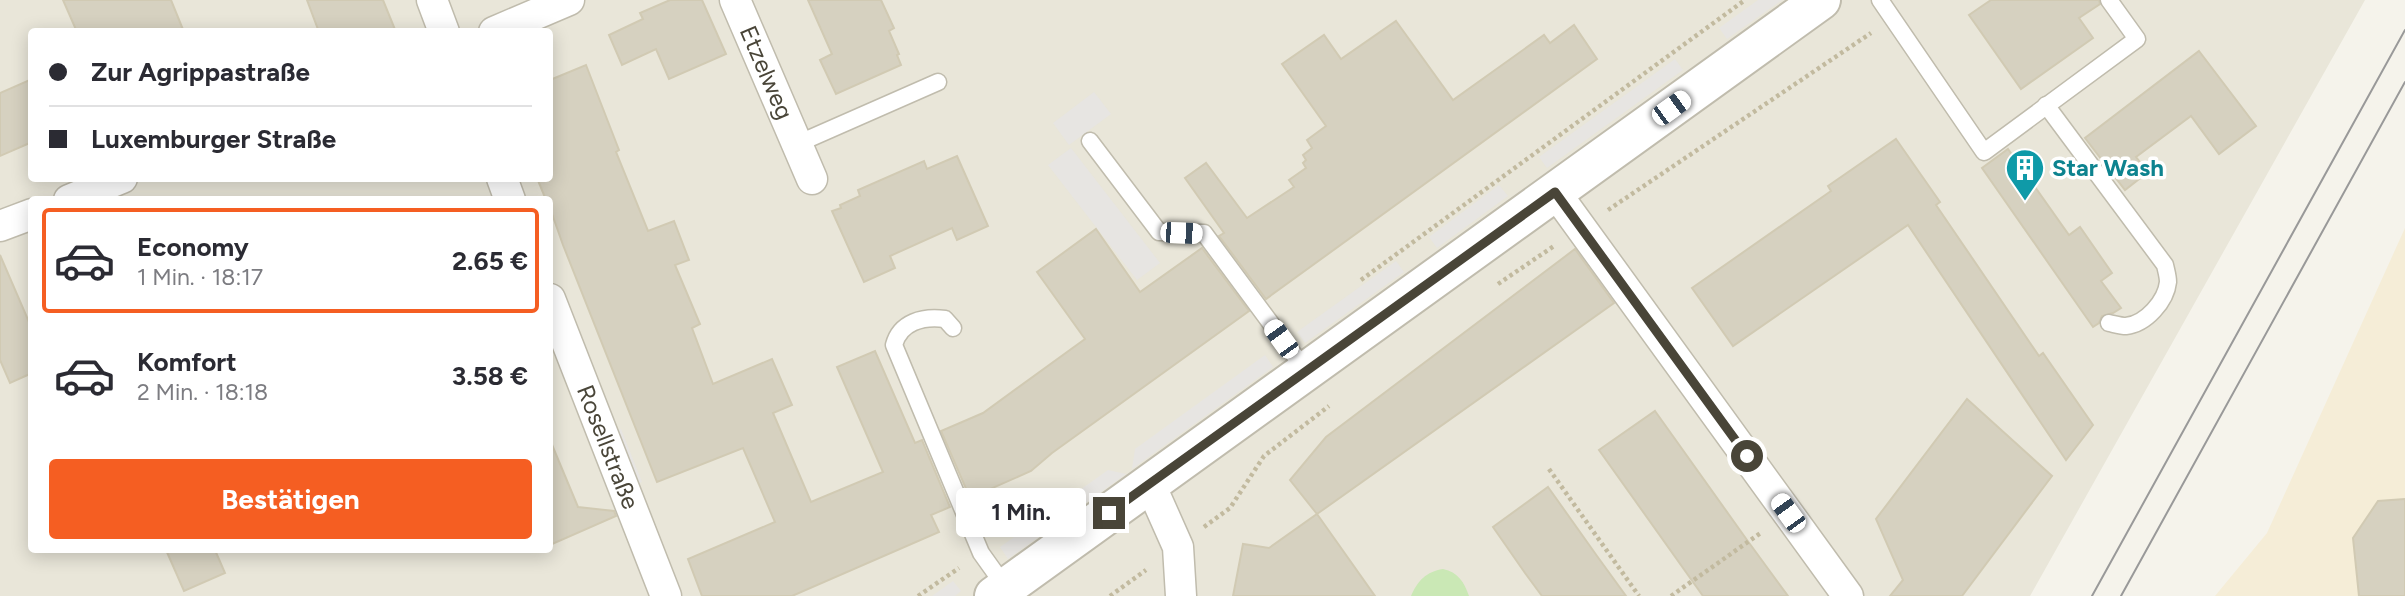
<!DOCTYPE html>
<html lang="de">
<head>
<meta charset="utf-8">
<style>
	body { margin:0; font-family:Figtree,sans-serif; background:#f7f7f7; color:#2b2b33; height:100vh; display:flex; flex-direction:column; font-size:26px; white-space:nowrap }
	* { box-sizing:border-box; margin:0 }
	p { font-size:23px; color:#7c7c81 }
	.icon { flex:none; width:38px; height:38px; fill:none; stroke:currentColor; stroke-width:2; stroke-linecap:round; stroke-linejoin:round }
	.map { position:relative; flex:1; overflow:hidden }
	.details { position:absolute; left:28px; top:196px; width:525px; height:357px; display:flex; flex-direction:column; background:#fff; border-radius:7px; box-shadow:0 4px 18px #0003 }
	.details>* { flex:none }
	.guide { position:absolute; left:28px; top:28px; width:525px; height:154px; border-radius:7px; box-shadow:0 4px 18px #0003; display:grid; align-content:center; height:154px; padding:0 21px; background:#fff }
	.end { position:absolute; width:32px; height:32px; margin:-16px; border:9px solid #494538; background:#fff; box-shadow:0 0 0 4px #fff }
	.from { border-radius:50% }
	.bubble { position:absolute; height:49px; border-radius:7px; background:#fff; box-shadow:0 4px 18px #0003; font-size:23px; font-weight:700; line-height:49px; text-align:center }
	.car { position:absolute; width:21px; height:42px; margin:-21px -10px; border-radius:9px; box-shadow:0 0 5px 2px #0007; background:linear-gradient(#fff 24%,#345 0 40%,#fff 0 76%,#345 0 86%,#fff 0) }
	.guide b { display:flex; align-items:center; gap:24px; height:66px; font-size:26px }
	.guide b+b { border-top:2px solid #e1e1e2 }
	.guide i { width:18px; height:18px; background:#2b2b33 }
	ul { padding:12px 0 0; list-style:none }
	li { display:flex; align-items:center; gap:21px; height:105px; margin:0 14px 10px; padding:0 7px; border:4px solid transparent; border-radius:7px }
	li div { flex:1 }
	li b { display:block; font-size:26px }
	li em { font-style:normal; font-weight:700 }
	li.selected { border-color:#f55e22 }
	li>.icon { width:63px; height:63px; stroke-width:1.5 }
	.button { display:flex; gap:14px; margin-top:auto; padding:14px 21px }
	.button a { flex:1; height:80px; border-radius:7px; background:#f55e22; color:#fff; font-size:28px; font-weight:700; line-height:80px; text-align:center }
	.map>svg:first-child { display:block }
</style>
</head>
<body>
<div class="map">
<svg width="2405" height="596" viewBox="0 0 2405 596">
	<rect width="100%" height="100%" fill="#f5f3eb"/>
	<path fill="#e9e6d9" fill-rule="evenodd" d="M0,0H2365L2030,596H0ZM32,32H550V178H32ZM32,200H550V550H32Z"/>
	<polygon fill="#f5edd7" points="2405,228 2405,596 2215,596 2267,533"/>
	<path fill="#cae8b5" d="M1443,569C1458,572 1464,582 1469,596H1411C1418,580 1426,572 1443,569Z"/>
	<g fill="#e7e5e2">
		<polygon points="1758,0 1782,0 1727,39 1719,28"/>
		<polygon points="1675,59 1683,70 1547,168 1539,157"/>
		<polygon points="1094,92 1111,114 1069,145 1053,123"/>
		<polygon points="1071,148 1160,263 1137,280 1048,165"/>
		<polygon points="1499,185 1508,196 1437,248 1429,237"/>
		<polygon points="1396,261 1404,272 1305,343 1297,332"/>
		<polygon points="1265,355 1273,367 1132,469 1135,449"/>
		<polygon points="621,429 642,482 631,486 610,433"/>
		<polygon points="1108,470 1126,474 1008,559 1000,547"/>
		<polygon points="953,581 961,591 955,596 932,596"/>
	</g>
	<g fill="#d6d1c0" stroke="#d1cab3" stroke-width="2">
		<polygon points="63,0 171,0 184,32 77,32"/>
		<polygon points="307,0 383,0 396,32 319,32"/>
		<polygon points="670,0 702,0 726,54 669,79 656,49 622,65 609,35 643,19 640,13"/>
		<polygon points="808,0 881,0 894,28 889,31 899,54 897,55 901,65 836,94 820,60 832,54"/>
		<polygon points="1991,0 2099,0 2100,4 2079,18 2093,38 2021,89 1969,15"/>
		<polygon points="1396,21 1453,100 1544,35 1550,43 1574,25 1597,59 1266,299 1219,236 1224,233 1185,178 1206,163 1247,218 1294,187 1289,180 1306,168 1303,163 1306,160 1303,155 1312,148 1307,140 1326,126 1282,64 1324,35 1341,59"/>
		<polygon points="2199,51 2256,126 2219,154 2191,116 2136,157 2148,172 2125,190 2085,138"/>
		<polygon points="586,65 619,150 616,152 648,231 674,221 689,260 675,265 700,324 692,328 713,384 772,359 792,405 773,413 811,502 883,472 837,367 875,351 915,443 922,440 950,507 931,515 939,532 792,596 702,596 688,559 775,522 743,448 657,482 563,245 550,208 550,200 546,200 537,178 550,178 550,80"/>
		<polygon points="32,79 32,142 0,156 0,93"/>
		<polygon points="1896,139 1940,202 1936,205 2039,356 2043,353 2093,425 2066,460 1908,225 1733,346 1692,288 1831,191 1828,186"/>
		<polygon points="2008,149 2069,235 2080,227 2112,273 2101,281 2121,308 2113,313 2102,316 2099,323 2093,327 1982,168"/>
		<polygon points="957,156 988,226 957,240 952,228 890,256 895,268 864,282 832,211 841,208 840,205 860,196 858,190 924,161 927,169"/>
		<polygon points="1096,229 1140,292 1202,248 1249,311 1052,453 1031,471 970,498 941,431 983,413 1085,339 1037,272"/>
		<polygon points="1575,249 1614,303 1317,514 1290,480 1326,437"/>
		<polygon points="0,255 32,329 32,373 10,383 0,360"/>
		<polygon points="1967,399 2052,476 1962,596 1890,596 1903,580 1876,519"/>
		<polygon points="1655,411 1747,540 1788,596 1703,596 1599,450"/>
		<polygon points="550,440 578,507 614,511 616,516 550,545"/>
		<polygon points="1548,487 1597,556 1626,596 1542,596 1525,573 1493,527"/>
		<polygon points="2405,499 2405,596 2359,596 2353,538 2378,501"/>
		<polygon points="1317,514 1375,596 1233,596 1243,544 1269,548"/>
		<polygon points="166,550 215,550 225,573 184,591"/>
	</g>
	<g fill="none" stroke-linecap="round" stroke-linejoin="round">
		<g stroke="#c0bcad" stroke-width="19">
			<g id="service">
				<polyline points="1880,0 1984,152 2137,39 2109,0"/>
				<path d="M2046,105L2165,265C2166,270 2168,276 2168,282C2166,301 2146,324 2126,326C2121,326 2114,324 2109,323"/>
				<polyline points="1090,141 1159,232 1204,233 1306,371"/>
				<polyline points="797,144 938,82"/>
				<path d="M953,328L945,319C923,316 900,322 894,345L981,553L1006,588"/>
			</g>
		</g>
		<g stroke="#c0bcad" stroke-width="33">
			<g id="minor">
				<polyline points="432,0 444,32"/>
				<path id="s1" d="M735,0L812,179"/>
				<polyline points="494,32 569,0"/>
				<polyline points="502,178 510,200"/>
				<polyline points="1555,192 1848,596"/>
				<polyline points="69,200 122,178"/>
				<polyline points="0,226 32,214"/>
				<path id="s2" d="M550,299L666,596"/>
				<polyline points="1150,484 1178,547 1181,596"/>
			</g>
		</g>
		<g stroke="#c0bcad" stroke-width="42">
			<polyline id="tertiary" points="994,596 1821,0"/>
		</g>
		<g stroke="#c2ba9f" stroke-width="4.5" stroke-dasharray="3.5 3.5" stroke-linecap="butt">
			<polyline points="1608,210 1871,33"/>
			<polyline points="1361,280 1745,0"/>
			<polyline points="1498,284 1554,246"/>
			<polyline points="1549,469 1639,596"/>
			<polyline points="1204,527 1230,508 1264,456 1329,406"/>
			<polyline points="918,596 959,568"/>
			<polyline points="1110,596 1146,570"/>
			<polyline points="1671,596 1762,532"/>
		</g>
		<use href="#service" stroke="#fff" stroke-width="16"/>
		<use href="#minor" stroke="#fff" stroke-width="30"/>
		<use href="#tertiary" stroke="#fff" stroke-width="38"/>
		<g stroke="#999" stroke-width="2">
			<polyline points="2092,596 2405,30"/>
			<polyline points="2121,596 2405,82"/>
		</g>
	</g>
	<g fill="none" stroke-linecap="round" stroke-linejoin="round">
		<polyline stroke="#494538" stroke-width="9" points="1109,513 1555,192 1747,456"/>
	</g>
	<defs>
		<g id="building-pin" transform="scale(2.0125)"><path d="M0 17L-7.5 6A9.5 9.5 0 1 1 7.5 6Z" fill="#0f9aa8" stroke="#fff"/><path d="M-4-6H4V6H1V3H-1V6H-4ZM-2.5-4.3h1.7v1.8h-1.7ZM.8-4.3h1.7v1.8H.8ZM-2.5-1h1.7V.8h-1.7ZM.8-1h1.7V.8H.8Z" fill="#fff"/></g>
	</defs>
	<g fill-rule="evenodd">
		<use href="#building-pin" x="2025" y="168"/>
	</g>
	<g text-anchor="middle" stroke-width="7" stroke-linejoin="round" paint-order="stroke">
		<g font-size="24" fill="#494538" stroke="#fff">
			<text dy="8" stroke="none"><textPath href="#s1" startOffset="79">Etzelweg</textPath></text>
			<text dy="8" stroke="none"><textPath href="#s2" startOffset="159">Rosellstraße</textPath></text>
		</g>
		<g font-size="24" font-weight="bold" fill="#0d838f" stroke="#fff" text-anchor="start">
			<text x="2052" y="176">Star Wash</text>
		</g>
	</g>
</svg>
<i class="end from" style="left:1747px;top:456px"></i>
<i class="end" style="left:1109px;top:513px"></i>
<div class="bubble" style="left:956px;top:488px;width:130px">1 Min.</div>
<i class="car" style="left:1671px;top:108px;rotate:54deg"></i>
<i class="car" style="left:1181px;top:233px;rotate:92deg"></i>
<i class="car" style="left:1281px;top:339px;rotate:324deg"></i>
<i class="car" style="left:1788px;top:513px;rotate:324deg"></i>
<div class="guide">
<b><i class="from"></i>Zur Agrippastraße</b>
<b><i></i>Luxemburger Straße</b>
</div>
<section class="details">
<ul>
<li class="selected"><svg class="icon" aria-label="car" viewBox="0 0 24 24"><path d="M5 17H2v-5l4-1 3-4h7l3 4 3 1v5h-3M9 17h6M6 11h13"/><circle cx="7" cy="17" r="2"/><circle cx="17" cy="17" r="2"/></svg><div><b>Economy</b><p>1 Min. · 18:17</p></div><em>2.65 €</em></li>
<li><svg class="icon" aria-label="car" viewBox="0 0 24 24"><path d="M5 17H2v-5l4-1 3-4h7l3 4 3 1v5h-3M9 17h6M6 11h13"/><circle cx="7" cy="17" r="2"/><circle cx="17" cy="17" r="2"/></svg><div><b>Komfort</b><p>2 Min. · 18:18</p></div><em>3.58 €</em></li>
</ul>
<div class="button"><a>Bestätigen</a></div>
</section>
</div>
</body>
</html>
